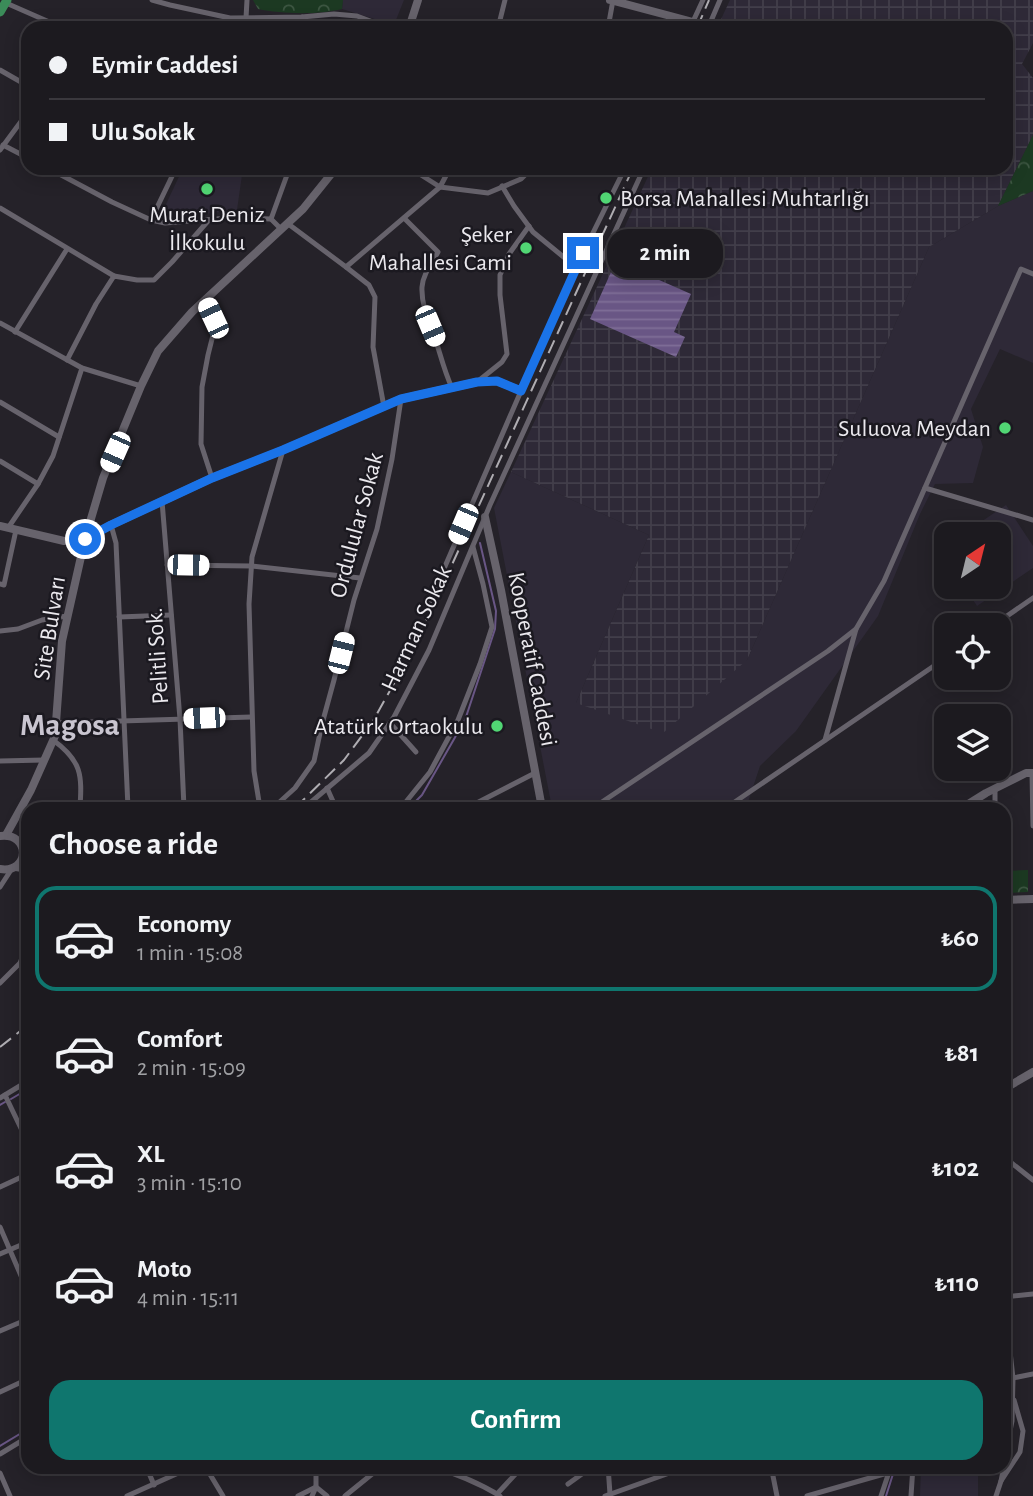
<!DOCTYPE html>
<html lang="en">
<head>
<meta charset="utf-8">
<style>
	body { margin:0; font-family:"Alegreya Sans",sans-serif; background:#252328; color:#f1f3f6; height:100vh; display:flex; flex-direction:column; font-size:26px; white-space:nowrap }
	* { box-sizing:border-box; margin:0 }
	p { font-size:23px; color:#a0a1a4 }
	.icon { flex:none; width:38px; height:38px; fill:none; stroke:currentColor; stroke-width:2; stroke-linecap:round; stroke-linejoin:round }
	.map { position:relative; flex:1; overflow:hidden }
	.side { position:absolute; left:21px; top:802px; width:990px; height:672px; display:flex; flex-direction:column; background:#1c1a1f; border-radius:21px; box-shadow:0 4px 18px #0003,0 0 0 2px #3a383d }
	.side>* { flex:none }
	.hud { position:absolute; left:21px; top:21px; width:992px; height:154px; border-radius:21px; box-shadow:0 4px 18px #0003,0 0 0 2px #3a383d; display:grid; align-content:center; height:154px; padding:0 28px; background:#1c1a1f }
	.needle { width:46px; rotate:35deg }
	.fabs { position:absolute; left:934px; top:522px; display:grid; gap:14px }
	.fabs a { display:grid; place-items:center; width:77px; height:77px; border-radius:14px; background:#1c1a1f; box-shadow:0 4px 18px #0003,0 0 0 2px #3a383d; font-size:35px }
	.end { position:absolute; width:32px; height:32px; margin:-16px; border:9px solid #1a73e8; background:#fff; box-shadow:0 0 0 4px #fff }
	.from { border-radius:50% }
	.bubble { position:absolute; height:49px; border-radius:21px; background:#1c1a1f; box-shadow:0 4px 18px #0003,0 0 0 2px #3a383d; font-size:23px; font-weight:700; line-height:49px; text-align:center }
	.car { position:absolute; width:21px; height:42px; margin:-21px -10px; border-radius:9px; box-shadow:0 0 5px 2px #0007; background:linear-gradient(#fff 24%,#345 0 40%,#fff 0 76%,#345 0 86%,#fff 0) }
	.hud b { display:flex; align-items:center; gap:24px; height:66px; font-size:26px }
	.hud b+b { border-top:2px solid #3a383d }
	.hud i { width:18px; height:18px; background:#f1f3f6 }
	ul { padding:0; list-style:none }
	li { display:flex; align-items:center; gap:21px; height:105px; margin:0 14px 10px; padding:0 14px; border:4px solid transparent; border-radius:21px }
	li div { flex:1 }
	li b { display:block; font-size:26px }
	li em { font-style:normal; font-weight:700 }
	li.on { border-color:#0f766e }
	li>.icon { width:63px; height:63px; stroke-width:1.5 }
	h2 { padding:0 28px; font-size:32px; line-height:84px }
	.cta { display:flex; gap:14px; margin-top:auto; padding:14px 28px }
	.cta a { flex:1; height:80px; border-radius:21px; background:#0f766e; color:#fff; font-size:28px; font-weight:700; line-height:80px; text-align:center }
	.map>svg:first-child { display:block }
</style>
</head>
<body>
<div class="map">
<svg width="1033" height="1496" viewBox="0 0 1033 1496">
	<defs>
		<pattern id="industrial-grid" width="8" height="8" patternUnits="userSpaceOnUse" patternTransform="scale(1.75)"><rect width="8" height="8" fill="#2e2937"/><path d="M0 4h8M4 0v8" fill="none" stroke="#423e4a"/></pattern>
		<pattern id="park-crowns" width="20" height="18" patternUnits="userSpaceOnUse" patternTransform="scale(1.75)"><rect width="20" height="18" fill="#1c3922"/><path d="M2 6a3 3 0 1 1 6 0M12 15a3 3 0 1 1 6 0" fill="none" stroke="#3d5642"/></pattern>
		<pattern id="water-rules" width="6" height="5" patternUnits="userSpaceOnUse" patternTransform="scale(1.75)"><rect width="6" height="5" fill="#695685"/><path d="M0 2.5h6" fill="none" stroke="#7f6e97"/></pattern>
	</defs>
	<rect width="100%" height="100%" fill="#252229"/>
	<g fill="#2e2937">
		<polygon points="343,0 404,0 394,25 342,9"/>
		<polygon points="183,168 243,168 237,210 162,219 160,217"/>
		<polygon points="1033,191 1033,363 1000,349 971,409 983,447 973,483 935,484 920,514 878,616 796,731 760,766 746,808 552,808 494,508 511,472 649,535 576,703 747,660 929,247 998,206"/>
		<polygon points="1006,505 1033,546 1033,568 977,606 964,586 999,586 999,534 963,534"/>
		<polygon points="921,1467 978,1467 978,1496 920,1496"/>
	</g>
	<polygon fill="url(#industrial-grid)" points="730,0 1033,0 1033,43 1022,64 1033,78 1033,135 998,206 929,247 747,660 663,733 576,703 649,535 511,472 652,168 1006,168 1006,28 717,28"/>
	<g fill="url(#park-crowns)">
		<path d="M253,0H343L342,9C318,15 282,14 258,9Z"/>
		<polygon points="1033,135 1033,191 998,206"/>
		<polygon points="1028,870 1028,892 1005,893 1005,871"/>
	</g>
	<polygon fill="url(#water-rules)" points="616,261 691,294 674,332 685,337 676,357 590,319"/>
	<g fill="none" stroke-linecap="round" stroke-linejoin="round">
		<g stroke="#695685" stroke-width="2">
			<polyline points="409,808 422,795 465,720 495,629 496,611 480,543"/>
			<polyline points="11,1099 28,1089"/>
			<polyline points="0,1105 5,1102"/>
			<polyline points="0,1446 28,1429"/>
			<polyline points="886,1496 893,1474"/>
		</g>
		<g stroke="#67636c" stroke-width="5">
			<polyline points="152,0 170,5 230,18 302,17 334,14 357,16 389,28"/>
			<polyline points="6,3 63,28"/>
			<polyline points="246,18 247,0"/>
			<polyline points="302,28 302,17"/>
			<polyline points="498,28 505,0"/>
			<polyline points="608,28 613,0"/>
			<polyline points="690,28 703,0"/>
			<polyline points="708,28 720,0"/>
			<polyline points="0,70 28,86"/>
			<polyline points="3,145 28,158"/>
			<polyline points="0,150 28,112"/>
			<polyline points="48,168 112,202 151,220 165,223 228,218 271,219 281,229"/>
			<polyline points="410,168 440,187 450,168"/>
			<polyline points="502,186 514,206 533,232 577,268"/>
			<polyline points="0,208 114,276"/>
			<path d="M404,218L438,252C432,263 423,274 422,287C421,306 430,324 436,341C441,357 445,373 452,388"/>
			<polyline points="271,219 287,175 288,168"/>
			<polyline points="151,220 176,168"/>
			<polyline points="287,223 346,267 440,187 488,193 521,179 532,168"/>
			<polyline points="346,267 369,285 375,297 373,347 384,407"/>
			<polyline points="205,302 213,318 214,331 208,355 202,387 201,444 212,478"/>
			<polyline points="0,323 82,368 141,386"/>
			<polyline points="15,332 67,249"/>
			<polyline points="67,360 96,304 114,276 137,280 154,280 172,262 208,221"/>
			<polyline points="477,382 502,362 507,354 500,295 500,275 509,254 529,226"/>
			<polyline points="0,402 59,437"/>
			<polyline points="0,461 38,484"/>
			<polyline points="925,488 1033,520"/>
			<polyline points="162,501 180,719 184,808"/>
			<polyline points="111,525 116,543 128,808"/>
			<polyline points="8,528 38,484 53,456 82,368"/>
			<polyline points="167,565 252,566 360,578"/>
			<polyline points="0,584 4,585 16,530"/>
			<polyline points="430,601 521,391 583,253 625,168"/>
			<polyline points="119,617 171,615"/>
			<polyline points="994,625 1033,598"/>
			<polyline points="0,631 18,629 42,620 67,616"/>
			<polyline points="56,723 251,717"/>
			<polyline points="390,723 416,752"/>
			<path d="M53,740C82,761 82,775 80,808"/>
			<polyline points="825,740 856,629"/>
			<polyline points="0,761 44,760"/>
			<polyline points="1032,773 1033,826"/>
			<polyline points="327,788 336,808"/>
			<polyline points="995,789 995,808"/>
			<polyline points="260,808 254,771 249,604 252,557 283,450"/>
			<polyline points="273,808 295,788 314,761 322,724 334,680 354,600 377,529 392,459 401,399"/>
			<polyline points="304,808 369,753 394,717 429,650 490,505 644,168"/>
			<polyline points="401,808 430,772 458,720 480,664 492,627 483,584 473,547"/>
			<polyline points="467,808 535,773"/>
			<polyline points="593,808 828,651 856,629 884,581 1021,269 1033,274"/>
			<polyline points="726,808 947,657"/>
			<polyline points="0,887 11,870"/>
			<polyline points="0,983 20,963 28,944"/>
			<polyline points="5,1095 28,1143"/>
			<polyline points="0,1098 28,1081"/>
			<polyline points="1004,1157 1033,1180"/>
			<polyline points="0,1187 28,1174"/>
			<polyline points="0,1227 28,1292"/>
			<polyline points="0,1254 28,1242"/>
			<polyline points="1004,1297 1033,1294"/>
			<polyline points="1004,1298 1013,1378 1012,1421 1004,1461"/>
			<polyline points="0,1331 28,1319"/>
			<polyline points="1004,1378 1013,1378 1033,1374"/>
			<polyline points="0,1392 28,1379"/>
			<polyline points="0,1454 28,1437"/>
			<polyline points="146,1466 154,1485"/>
			<polyline points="205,1466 223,1496"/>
			<path d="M431,1466C457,1474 478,1482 500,1496"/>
			<polyline points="608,1466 610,1494"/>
			<polyline points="771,1466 777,1496"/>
			<polyline points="0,1473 10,1496"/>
			<polyline points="1001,1481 1020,1452 1023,1431 1014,1400"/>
			<polyline points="568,1484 593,1466"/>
			<polyline points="497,1494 523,1466"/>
			<polyline points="127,1496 194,1466"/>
			<polyline points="298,1496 316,1487 327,1496"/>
			<polyline points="312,1496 316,1487 316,1466"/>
			<polyline points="345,1496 382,1466"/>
			<polyline points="605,1496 689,1466"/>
			<polyline points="807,1496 912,1466"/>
			<polyline points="881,1496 891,1466"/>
			<polyline points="911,1496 913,1466"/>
			<polyline points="996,1496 1001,1481 1004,1466"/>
		</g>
		<g stroke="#67636c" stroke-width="8">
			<polyline points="610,0 693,22"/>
			<polyline points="409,28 418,0"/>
			<polyline points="485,517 501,590 542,808"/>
			<polyline points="0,526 64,541 85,539 111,525 212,478 283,450 401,399 477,382 497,381 521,391"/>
			<polyline points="962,808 986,793 1026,773 1033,773"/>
			<polyline points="6,835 31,790 55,736 62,641 85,539 103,478 141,386 158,351 192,312 303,209 336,168"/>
			<path d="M0,836C31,832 30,874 0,869"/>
			<polyline points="16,867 28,869"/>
			<polyline points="1004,900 1033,899"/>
			<polyline points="1004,1089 1033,1072"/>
		</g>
		<polyline stroke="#3b8c59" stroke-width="9" points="0,12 7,0"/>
		<g stroke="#afadb2" stroke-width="2" stroke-dasharray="14 7" stroke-linecap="butt">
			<polyline points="697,28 709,0"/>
			<polyline points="295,808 344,760 373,721 397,678 434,604 633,168"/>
			<polyline points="0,1047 28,1025"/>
		</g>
	</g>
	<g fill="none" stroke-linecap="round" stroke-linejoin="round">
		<polyline stroke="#1a73e8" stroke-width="9" points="85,539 111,525 212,478 283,450 401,399 477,382 497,381 521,391 583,253"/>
	</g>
	<g fill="#51d674" stroke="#1b1920" stroke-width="2.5">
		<circle cx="207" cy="189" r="7"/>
		<circle cx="606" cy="198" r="7"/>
		<circle cx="526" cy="248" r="7"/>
		<circle cx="1005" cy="428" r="7"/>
		<circle cx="497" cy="726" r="7"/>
	</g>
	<g text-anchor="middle" stroke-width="5" stroke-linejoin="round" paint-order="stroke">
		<g font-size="24" fill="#ebe9ee" stroke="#1b1920" text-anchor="end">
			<text x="620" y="206" text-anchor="start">Borsa Mahallesi Muhtarlığı</text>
			<text x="207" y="222" text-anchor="middle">Murat Deniz<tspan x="207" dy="28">İlkokulu</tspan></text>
			<text x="512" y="242">Şeker<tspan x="512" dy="28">Mahallesi Cami</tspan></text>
			<text x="991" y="436">Suluova Meydan</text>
			<text x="483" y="734">Atatürk Ortaokulu</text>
		</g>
		<g font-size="24" fill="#ebe9ee" stroke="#1b1920">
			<text transform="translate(356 525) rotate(-75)" y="8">Ordulular Sokak</text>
			<text transform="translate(49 628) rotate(-81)" y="8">Site Bulvarı</text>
			<text transform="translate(416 628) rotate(-65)" y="8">Harman Sokak</text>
			<text transform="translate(157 656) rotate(-94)" y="8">Pelitli Sok.</text>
			<text transform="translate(533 659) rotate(79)" y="8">Kooperatif Caddesi</text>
		</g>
		<g font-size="32" font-weight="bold" fill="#c9c5d0" stroke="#1b1920">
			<text x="70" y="735">Magosa</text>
		</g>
	</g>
</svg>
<div class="fabs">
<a><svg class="needle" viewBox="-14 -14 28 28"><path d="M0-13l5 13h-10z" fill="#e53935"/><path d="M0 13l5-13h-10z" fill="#a0a1a4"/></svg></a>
<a><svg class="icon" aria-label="locate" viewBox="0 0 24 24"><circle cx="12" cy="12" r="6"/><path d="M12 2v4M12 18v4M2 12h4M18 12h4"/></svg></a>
<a><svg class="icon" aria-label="layers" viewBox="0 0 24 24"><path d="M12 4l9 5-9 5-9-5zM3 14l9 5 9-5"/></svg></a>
</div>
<i class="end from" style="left:85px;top:539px"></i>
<i class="end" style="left:583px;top:253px"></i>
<div class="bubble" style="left:607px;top:229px;width:116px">2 min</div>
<i class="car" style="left:213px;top:318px;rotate:335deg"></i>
<i class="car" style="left:430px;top:326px;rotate:157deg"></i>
<i class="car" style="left:115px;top:452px;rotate:204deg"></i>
<i class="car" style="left:463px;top:524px;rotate:203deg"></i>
<i class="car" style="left:188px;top:565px;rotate:91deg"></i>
<i class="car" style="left:341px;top:653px;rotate:14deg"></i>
<i class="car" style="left:204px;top:718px;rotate:268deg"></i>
<div class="hud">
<b><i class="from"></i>Eymir Caddesi</b>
<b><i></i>Ulu Sokak</b>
</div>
<section class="side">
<h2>Choose a ride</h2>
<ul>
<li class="on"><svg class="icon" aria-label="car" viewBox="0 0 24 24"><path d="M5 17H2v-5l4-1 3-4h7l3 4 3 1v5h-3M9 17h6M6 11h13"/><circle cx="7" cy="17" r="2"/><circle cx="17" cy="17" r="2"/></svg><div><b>Economy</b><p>1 min · 15:08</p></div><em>₺60</em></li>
<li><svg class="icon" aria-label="car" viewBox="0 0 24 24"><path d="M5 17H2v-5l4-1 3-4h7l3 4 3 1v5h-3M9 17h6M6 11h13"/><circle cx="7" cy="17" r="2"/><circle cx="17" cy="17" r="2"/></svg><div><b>Comfort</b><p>2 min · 15:09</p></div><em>₺81</em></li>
<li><svg class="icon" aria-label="car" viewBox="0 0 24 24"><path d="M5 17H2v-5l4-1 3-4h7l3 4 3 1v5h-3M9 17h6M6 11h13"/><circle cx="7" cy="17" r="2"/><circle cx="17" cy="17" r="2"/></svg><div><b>XL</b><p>3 min · 15:10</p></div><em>₺102</em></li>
<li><svg class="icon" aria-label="car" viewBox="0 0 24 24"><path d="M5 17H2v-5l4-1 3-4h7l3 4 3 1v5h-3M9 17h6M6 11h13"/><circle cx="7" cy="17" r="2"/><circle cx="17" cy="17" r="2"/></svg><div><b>Moto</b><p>4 min · 15:11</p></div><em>₺110</em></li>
</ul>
<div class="cta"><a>Confirm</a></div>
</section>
</div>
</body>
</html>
